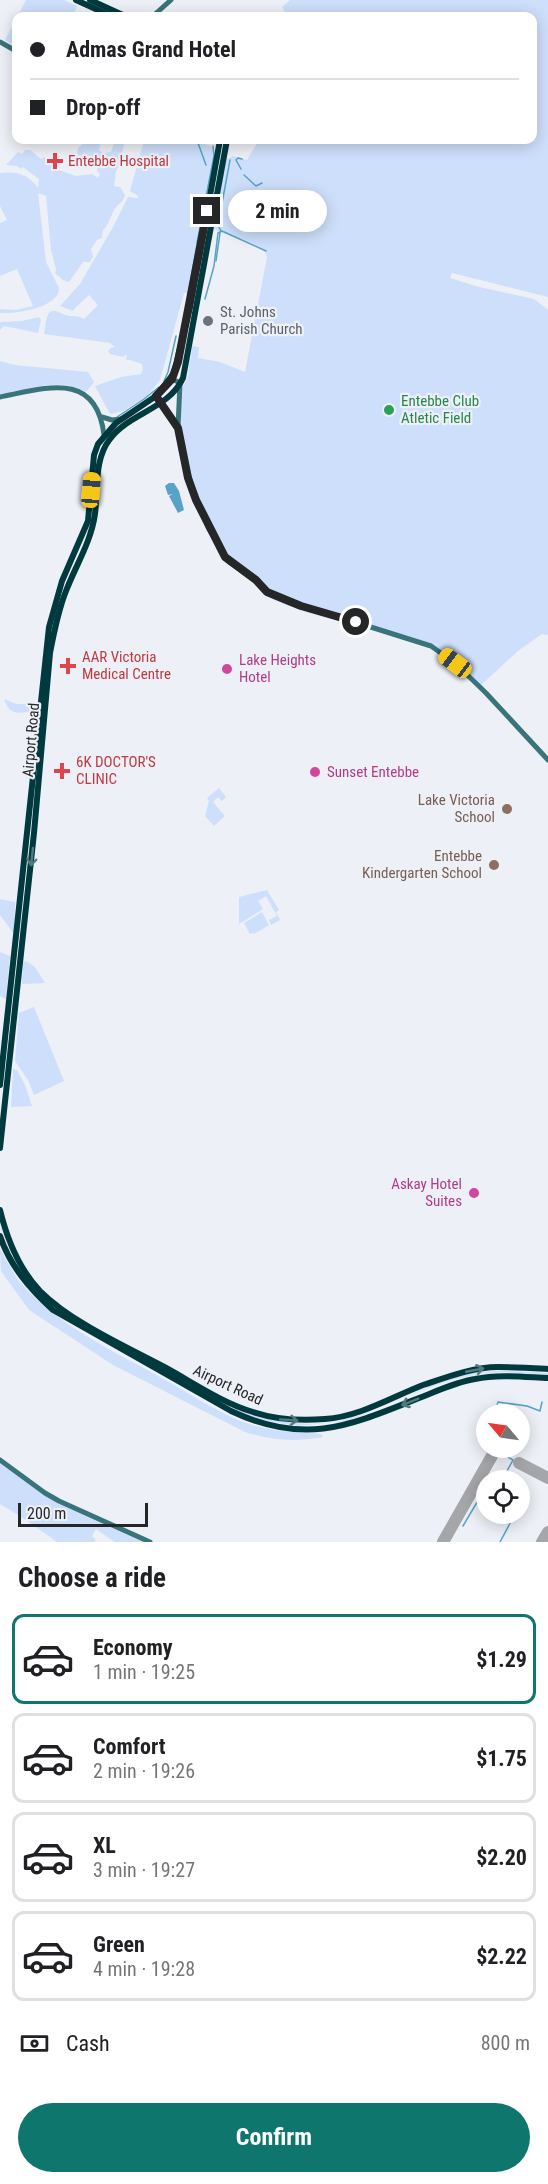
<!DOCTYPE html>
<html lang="en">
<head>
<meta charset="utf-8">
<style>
	body { margin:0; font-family:"Roboto Condensed",sans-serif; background:#f2f2f2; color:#202124; height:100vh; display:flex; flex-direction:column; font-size:22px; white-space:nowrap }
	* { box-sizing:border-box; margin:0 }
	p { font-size:20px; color:#757577 }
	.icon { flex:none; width:33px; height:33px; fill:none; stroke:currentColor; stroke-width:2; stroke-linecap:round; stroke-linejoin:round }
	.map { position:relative; height:1542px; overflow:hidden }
	.sheet { display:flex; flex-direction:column; background:#fff; flex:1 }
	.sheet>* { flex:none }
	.guide { position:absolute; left:12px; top:12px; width:525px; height:132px; border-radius:12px; box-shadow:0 3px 15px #0003; display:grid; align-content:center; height:132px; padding:0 18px; background:#fff }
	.needle { width:39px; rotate:299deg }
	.controls { position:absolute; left:476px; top:1404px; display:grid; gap:12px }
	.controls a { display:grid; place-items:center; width:54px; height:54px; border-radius:50%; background:#fff; box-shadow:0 3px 15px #0003; font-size:30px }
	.scale { position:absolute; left:18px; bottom:15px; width:130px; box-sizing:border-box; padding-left:6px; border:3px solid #252628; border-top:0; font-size:16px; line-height:21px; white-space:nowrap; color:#252628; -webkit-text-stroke:4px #edf0f6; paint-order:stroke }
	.end { position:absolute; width:27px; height:27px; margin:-14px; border:8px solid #252628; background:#fff; box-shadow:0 0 0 3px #fff }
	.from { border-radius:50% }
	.bubble { position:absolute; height:42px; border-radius:21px; background:#fff; box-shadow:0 3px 15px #0003; font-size:20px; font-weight:700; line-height:42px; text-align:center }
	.car { position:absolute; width:18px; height:36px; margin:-18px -9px; border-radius:8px; box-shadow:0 0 4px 2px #0007; background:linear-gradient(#f5c518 24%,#345 0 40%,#f5c518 0 76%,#345 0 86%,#f5c518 0) }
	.guide b { display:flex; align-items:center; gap:21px; height:57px; font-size:22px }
	.guide b+b { border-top:2px solid #e0e0e0 }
	.guide i { width:15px; height:15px; background:#202124 }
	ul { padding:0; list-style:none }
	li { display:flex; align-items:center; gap:18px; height:90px; margin:0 12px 9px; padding:0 6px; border:3px solid #e0e0e0; border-radius:12px }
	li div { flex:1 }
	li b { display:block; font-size:22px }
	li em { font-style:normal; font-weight:700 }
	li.current { border-color:#0f766e }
	li>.icon { width:54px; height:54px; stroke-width:1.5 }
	h2 { padding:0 18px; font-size:27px; line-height:72px }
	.pay { display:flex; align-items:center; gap:15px; height:66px; padding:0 18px; font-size:22px }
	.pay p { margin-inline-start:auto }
	.action { display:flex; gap:12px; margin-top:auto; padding:12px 18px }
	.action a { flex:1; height:69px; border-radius:36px; background:#0f766e; color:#fff; font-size:24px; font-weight:700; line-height:69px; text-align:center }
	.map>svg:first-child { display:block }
</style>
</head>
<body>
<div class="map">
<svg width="548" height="1542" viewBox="0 0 548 1542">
	<rect width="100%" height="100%" fill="#edf0f6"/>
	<g fill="#cedffb">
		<polygon points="26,0 64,0 77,6 73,16 16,16 16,46 5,40"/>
		<polygon points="290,0 548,0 548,297 452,273 450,278 479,287 534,299 548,310 548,635 542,634 518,651 480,686 427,643 286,605 272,599 263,581 229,559 213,533 195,491 182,440 176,428 182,389 188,376 190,358 194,359 191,358 192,346 199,347 198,358 220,362 245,372 267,257 265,251 261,248 213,229 226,160 233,156 247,160 259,140 532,140 532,16 287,16 282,7"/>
		<path d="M87,140H101L99,150L103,153L111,152L115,140L124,144L121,158L118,160L120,164L116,171L114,186L120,187L125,195C123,203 117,204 114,210C110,217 109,225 103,230L102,238L97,240L91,249L93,257L90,262H83L69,282L63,280L55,273L56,269L51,250L46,196L38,193L46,262L59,288C59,308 16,314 0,313V309L16,310L33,306L17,269L0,276V223L7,220L0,206V173C17,171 28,174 38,188L39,179L23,167L21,169L17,166L6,165L18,152L22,154L25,150H30L41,159L45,157L51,158L56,169L76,176L92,174L98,178L100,174L97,171V168L107,164L105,159C95,160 90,154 79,156L77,153L78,148Z"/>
		<path d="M144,140H192L213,147L214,154L188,293H184L160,380L147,396L123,411L110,414L95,386L121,377L141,374L143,369L142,364L130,360H126L127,354L123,357L110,354L108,351L111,348L115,347L110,343L44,334C46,326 45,308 56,311C60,312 62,314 65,315C72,317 78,315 84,319L98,305L89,295L75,308L73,311L60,306L80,284L113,227L128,197L138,198V196L130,191Z"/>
		<polygon points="39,317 41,320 38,333 4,326 0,330 0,322 22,321"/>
		<path d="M0,361L15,365L88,372L94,382L86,392C60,377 28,389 0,395Z"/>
		<path d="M4,699L17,704H33L34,712C17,712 11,717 4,699Z"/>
		<polygon points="219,788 226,797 222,801 218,797 213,802 225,816 214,826 205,816 209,801 207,798"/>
		<polygon points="267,890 279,910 276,912 280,920 271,925 269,920 277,916 266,896 258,901 263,909 239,924 239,897"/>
		<polygon points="0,899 15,902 14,934 0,915"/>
		<polygon points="262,912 269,925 254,934 253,933 250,934 244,923"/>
		<polygon points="0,952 10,956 6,999 0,996"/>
		<polygon points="26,961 35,967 45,983 22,984 23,962"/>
		<polygon points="34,1007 64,1081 34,1095 28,1080 15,1061 19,1013"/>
		<polygon points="13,1069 17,1070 25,1085 32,1106 11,1107"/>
		<path d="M0,1217C20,1296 82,1323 147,1359C181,1378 214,1398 249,1414C279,1422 309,1427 340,1421C383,1411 422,1385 465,1375C493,1368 520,1372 548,1373V1375C524,1374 498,1370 474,1375C432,1382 388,1406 347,1421L298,1426L255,1419L231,1408L74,1322L55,1309L24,1276L1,1230Z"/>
		<path d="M0,1249C6,1260 12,1271 19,1281C57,1326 116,1352 167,1381C194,1396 223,1416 252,1425C275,1432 298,1432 321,1434L323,1437C293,1442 274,1441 245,1432L113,1365L29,1310L1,1271Z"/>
		<polygon points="0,1462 44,1494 147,1542 115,1542 96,1529 92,1536 96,1540 94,1542 57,1542 26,1520 0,1504"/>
	</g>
	<polygon fill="#57a2c6" points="169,483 174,483 179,491 184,510 178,513 169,496 173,494 168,495 165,486"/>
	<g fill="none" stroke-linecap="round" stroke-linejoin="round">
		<g stroke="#57a2c6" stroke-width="1.5">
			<polyline points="198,143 206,165"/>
			<polyline points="241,169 236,160 238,158 242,159"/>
			<polyline points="244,175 256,186 262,183"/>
			<polyline points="221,231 218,225 230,160"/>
			<polyline points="197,243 214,156 213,146"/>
			<polyline points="216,261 220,233"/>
			<polyline points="188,295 197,245"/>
			<polyline points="205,299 214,266 218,233 222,231 266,251"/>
			<polyline points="164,381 168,372 176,336"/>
			<polyline points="117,417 144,399 159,387"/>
			<polyline points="494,1414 498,1402 527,1406 540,1411 542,1402"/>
			<polyline points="492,1448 513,1460 502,1480"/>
			<polyline points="519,1506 522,1500"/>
			<polyline points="463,1526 486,1487"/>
			<polyline points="500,1542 515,1514"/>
		</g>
		<g stroke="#a4a6aa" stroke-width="12">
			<polyline points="519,1463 548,1478"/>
			<polyline points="443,1542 493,1454"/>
			<polyline points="542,1542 548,1532"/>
		</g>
		<g stroke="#39747a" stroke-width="5">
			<polyline points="153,16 171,0"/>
			<polyline points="0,42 16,51"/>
			<polyline points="172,379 180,383 178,427 181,449 196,500 209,529 229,562 256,580 267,592 285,600 431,646 455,663 486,693 548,760"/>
			<polyline points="156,396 177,426"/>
			<path d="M0,397C46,388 96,370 104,435"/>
			<polyline points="102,417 112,420 121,419"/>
			<polyline points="0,1460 45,1493 59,1501 150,1542"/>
		</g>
		<g stroke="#003a3f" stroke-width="6">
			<polyline points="76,0 111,16"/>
			<polyline points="90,0 125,16"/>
			<polyline points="0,1085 49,627 62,581 88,521 94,455 98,444 116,423 156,396 174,373 190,307 220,140"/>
			<path d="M0,1148L34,833L50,653C54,632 58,611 66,591C76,565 91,542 95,514C98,489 94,459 110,439C129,413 169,409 183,378L227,140"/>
			<path d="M0,1210C7,1239 19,1269 40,1291C72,1323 127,1347 168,1369C195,1384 223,1403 253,1412C277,1420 300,1421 325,1419C359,1417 392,1397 423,1385C447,1377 473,1367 498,1367C515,1367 531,1368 548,1369"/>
			<path d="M0,1236C10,1266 30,1289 53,1310L231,1411C305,1446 349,1426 419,1398C437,1391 456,1382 475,1379C499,1374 524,1377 548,1378"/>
		</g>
	</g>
	<defs><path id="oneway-shaft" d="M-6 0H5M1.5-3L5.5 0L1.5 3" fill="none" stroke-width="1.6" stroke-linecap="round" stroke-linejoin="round" transform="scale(1.5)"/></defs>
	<g stroke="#537a7f">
		<use href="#oneway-shaft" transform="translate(32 857) rotate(96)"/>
		<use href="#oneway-shaft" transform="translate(475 1370) rotate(-11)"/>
		<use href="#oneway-shaft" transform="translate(410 1402) rotate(158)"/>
		<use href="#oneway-shaft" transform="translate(289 1420) rotate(4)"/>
	</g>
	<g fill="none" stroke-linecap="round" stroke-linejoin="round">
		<polyline stroke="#252628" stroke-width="8" points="207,211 178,362 172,379 156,396 178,428 188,478 196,500 225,557 256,580 267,592 301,606 356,622"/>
	</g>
	<g fill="#e0444e" stroke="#edf0f6" stroke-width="2">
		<path d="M52 152h6v6h6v6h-6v6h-6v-6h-6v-6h6z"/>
		<path d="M65 657h6v6h6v6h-6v6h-6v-6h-6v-6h6z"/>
		<path d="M59 762h6v6h6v6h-6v6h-6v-6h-6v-6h6z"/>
	</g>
	<circle fill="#6b7280" stroke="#edf0f6" stroke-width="2" cx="208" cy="321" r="6"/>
	<circle fill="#2e9e5b" stroke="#edf0f6" stroke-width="2" cx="389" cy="410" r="6"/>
	<g fill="#d1479c" stroke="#edf0f6" stroke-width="2">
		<circle cx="227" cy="669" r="6"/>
		<circle cx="315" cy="772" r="6"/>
		<circle cx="474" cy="1193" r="6"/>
	</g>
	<g fill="#8d6e63" stroke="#edf0f6" stroke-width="2">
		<circle cx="507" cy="809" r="6"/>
		<circle cx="494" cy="865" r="6"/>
	</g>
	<g text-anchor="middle" stroke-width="4.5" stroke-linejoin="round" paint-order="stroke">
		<g font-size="15" fill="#be3a42" stroke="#edf0f6" text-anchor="start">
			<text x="68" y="166">Entebbe Hospital</text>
			<text x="82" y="662">AAR Victoria<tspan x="82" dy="17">Medical Centre</tspan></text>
			<text x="76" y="767">6K DOCTOR'S<tspan x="76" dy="17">CLINIC</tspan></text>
		</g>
		<g font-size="15" fill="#5b616d" stroke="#edf0f6" text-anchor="start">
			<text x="220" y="317">St. Johns<tspan x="220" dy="17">Parish Church</tspan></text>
		</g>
		<g font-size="15" fill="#27864d" stroke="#edf0f6" text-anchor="start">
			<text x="401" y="406">Entebbe Club<tspan x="401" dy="17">Atletic Field</tspan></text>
		</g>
		<g font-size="15" fill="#b23c85" stroke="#edf0f6" text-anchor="start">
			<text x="239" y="665">Lake Heights<tspan x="239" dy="17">Hotel</tspan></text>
			<text x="327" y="777">Sunset Entebbe</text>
			<text x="462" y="1189" text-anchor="end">Askay Hotel<tspan x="462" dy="17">Suites</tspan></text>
		</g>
		<g font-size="15" fill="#252628" stroke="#edf0f6">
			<text transform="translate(31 740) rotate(-85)" y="5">Airport Road</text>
			<text transform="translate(228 1385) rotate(25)" y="5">Airport Road</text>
		</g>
		<g font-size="15" fill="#785e54" stroke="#edf0f6" text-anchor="end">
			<text x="495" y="805">Lake Victoria<tspan x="495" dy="17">School</tspan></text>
			<text x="482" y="861">Entebbe<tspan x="482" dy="17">Kindergarten School</tspan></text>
		</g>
	</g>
</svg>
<div class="controls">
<a><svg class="needle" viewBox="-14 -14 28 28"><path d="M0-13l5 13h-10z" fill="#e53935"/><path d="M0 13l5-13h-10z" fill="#757577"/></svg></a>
<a><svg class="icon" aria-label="locate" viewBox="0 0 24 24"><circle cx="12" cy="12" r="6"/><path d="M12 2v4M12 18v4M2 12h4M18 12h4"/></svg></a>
</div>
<div class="scale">200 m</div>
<i class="end from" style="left:356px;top:622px"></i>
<i class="end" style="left:207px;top:211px"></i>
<div class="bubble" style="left:228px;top:190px;width:99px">2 min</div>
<i class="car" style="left:91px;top:490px;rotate:5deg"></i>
<i class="car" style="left:455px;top:663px;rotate:307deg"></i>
<div class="guide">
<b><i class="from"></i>Admas Grand Hotel</b>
<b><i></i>Drop-off</b>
</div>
</div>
<section class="sheet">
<h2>Choose a ride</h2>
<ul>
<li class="current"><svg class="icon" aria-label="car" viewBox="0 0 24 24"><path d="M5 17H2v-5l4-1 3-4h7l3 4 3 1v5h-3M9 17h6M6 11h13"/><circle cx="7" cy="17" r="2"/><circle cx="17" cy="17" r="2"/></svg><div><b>Economy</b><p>1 min · 19:25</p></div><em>$1.29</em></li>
<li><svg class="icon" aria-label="car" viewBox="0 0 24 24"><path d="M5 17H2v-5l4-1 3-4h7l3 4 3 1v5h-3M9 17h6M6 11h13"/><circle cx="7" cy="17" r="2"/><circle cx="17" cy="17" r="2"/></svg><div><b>Comfort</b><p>2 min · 19:26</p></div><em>$1.75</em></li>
<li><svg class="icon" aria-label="car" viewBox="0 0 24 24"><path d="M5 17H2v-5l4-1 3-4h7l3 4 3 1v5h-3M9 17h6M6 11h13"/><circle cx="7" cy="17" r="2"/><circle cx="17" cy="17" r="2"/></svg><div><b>XL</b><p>3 min · 19:27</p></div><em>$2.20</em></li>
<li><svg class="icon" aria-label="car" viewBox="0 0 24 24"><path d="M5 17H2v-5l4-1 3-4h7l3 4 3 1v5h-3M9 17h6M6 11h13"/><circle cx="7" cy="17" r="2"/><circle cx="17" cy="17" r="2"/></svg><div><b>Green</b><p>4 min · 19:28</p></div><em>$2.22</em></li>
</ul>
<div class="pay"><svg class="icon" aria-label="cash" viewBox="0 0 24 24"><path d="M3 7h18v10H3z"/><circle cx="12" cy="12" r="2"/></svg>Cash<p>800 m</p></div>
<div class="action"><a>Confirm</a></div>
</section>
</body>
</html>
